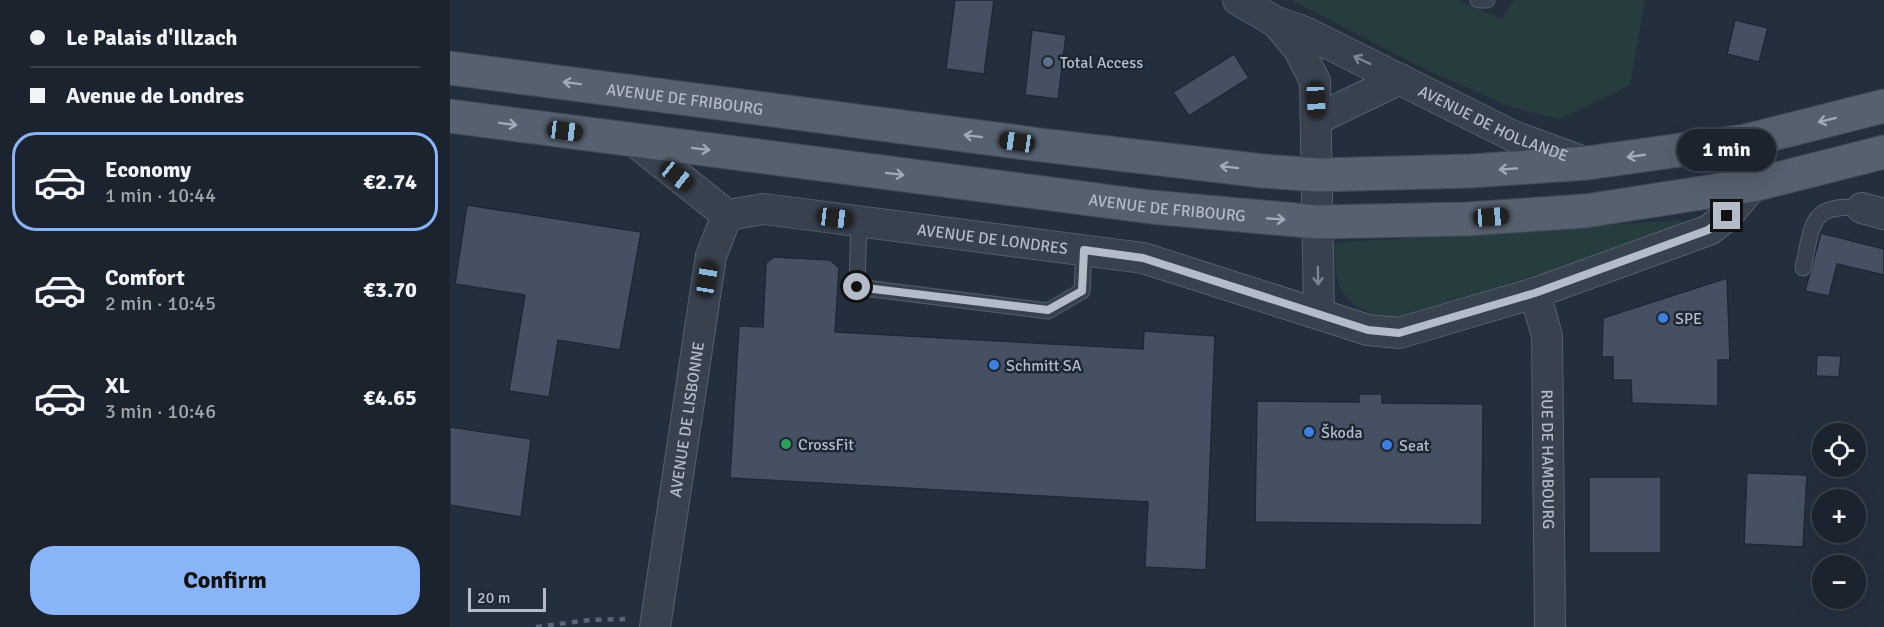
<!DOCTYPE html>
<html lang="en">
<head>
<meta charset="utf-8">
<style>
	body { margin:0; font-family:Signika,sans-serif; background:#282f3a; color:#f1f3f6; height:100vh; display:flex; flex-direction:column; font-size:22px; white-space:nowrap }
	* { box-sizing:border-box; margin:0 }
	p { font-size:20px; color:#a0a4aa }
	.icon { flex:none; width:33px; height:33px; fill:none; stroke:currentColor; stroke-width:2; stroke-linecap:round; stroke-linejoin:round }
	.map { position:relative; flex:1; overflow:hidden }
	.panel { display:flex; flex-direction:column; background:#1b232e; width:450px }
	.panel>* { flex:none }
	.top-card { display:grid; align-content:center; height:132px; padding:0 30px; background:#1b232e }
	.tools { position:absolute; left:1362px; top:423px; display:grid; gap:12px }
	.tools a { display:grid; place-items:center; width:54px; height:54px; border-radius:50%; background:#1b232e; box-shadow:0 6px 24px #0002,0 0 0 2px #39404a; font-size:30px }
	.scale { position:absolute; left:18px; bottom:15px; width:78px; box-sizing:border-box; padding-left:6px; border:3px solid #b4bcc9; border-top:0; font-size:16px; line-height:21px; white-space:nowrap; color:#b4bcc9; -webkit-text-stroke:4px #1d2633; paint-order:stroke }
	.end { position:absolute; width:27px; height:27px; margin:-14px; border:8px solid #b4bcc9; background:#111; box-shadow:0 0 0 3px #111 }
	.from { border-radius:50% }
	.bubble { position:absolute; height:42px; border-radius:21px; background:#1b232e; box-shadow:0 6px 24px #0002,0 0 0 2px #39404a; font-size:20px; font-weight:700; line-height:42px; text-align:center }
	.car { position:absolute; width:18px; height:36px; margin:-18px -9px; border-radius:8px; box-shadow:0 0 4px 2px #0007; background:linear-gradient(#222 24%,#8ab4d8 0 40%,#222 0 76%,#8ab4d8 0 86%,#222 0) }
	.top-card b { display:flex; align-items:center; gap:21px; height:57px; font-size:22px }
	.top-card b+b { border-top:2px solid #39404a }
	.top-card i { width:15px; height:15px; background:#f1f3f6 }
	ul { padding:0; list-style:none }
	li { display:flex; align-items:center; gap:18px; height:99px; margin:0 12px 9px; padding:0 18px; border:3px solid transparent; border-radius:24px }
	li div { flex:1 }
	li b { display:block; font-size:22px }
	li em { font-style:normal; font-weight:700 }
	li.active { border-color:#8ab4f8 }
	li>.icon { width:54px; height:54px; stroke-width:1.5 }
	.cta { display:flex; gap:12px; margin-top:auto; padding:12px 30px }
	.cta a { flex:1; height:69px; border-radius:24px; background:#8ab4f8; color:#111; font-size:24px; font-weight:700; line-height:69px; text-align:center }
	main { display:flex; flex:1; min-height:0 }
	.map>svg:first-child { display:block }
</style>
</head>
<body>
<main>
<section class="panel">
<div class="top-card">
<b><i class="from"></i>Le Palais d'Illzach</b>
<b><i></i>Avenue de Londres</b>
</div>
<ul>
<li class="active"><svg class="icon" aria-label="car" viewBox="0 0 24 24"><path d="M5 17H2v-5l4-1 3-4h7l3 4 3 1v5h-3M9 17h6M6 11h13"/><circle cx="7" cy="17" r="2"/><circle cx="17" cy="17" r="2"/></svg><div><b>Economy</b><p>1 min · 10:44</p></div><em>€2.74</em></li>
<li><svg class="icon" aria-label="car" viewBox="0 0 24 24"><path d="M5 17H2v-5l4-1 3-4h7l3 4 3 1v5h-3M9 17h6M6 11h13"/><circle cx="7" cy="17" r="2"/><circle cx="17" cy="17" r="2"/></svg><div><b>Comfort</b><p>2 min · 10:45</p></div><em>€3.70</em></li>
<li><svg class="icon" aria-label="car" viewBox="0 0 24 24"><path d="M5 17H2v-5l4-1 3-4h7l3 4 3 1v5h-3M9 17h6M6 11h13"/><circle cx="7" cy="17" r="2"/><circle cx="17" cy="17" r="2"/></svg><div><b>XL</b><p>3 min · 10:46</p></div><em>€4.65</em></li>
</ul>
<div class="cta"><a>Confirm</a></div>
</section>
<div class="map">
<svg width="1434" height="627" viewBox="0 0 1434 627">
	<rect width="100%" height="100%" fill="#242f3e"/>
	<g fill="#263c3f">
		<polygon points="841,0 1007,0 1052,19 1064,0 1195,0 1180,85 1110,119 1061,107 979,71"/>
		<path d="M1232,220L1238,227L951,318C928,319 899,309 889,285C884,273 886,256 884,243Z"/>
	</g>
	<g fill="#455162" stroke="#1f2835" stroke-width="1.5">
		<polygon points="505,0 544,0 534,74 496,69"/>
		<polygon points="1285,20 1318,28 1309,62 1277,54"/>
		<polygon points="582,30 616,35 608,99 575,95"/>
		<polygon points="784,54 799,78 739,116 723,92"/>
		<polygon points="17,205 191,232 170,350 108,340 99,397 59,391 75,295 5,284"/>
		<polygon points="1371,233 1434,249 1434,275 1387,264 1379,296 1355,291"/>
		<polygon points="324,257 380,260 389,268 385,332 693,349 694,331 765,336 756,570 695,567 698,502 280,478 289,326 313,327 316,263"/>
		<polygon points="1277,278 1280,360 1268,360 1268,406 1182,403 1181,380 1163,380 1163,357 1152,357 1153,318"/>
		<polygon points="1367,355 1391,356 1389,377 1366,376"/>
		<polygon points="909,394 932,394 932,403 1033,404 1032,525 805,522 807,401 909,402"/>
		<polygon points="0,427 81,439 71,517 0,505"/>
		<polygon points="1297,473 1357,475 1353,547 1294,544"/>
		<rect x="1139" y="477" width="72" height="76"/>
	</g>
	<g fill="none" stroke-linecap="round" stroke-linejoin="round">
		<g stroke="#565f6c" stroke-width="17">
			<g id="lane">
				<polyline points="1028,0 1037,0"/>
				<polyline points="409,221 407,287 598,311 632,291 634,250"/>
				<path d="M1353,268C1363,224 1359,203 1412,208"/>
			</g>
		</g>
		<g stroke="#565f6c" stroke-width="32">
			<g id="street">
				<path id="s1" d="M788,0L824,21L855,32L1063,136L1137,163"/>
				<polyline points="827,23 848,48 865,81 869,314"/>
				<polyline points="867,119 950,79"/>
				<polyline points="183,140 277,215"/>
				<polyline points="1412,208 1434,214"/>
				<path id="s2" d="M277,215L314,209L693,258L918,330L949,333L1085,293L1259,230L1277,216L1303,185"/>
				<path id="s3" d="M1085,293L1097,336L1100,627"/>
				<path id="s4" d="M205,627L261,256L277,215"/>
			</g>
		</g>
		<g stroke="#414a57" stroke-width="35">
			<g id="primary">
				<path id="s5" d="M0,68L591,145L813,171L868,175L1021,171L1137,163L1295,141L1434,106"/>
				<path id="s6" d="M0,116L701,207L868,222L1017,219L1135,211L1303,185L1434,152"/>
			</g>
		</g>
		<use href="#lane" stroke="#38414e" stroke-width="15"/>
		<use href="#street" stroke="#38414e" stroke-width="30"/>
		<use href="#primary" stroke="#56606e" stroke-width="33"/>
		<polyline stroke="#5a6575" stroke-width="4.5" stroke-dasharray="6 6" stroke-linecap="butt" points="86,627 140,620 175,619"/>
	</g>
	<defs><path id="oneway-shaft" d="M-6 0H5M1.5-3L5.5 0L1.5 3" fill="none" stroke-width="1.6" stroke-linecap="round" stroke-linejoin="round" transform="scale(1.5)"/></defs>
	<g stroke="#7c8592">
		<use href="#oneway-shaft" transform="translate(912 60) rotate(-154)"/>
		<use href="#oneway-shaft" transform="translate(868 276) rotate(89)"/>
	</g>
	<g stroke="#a1aab7">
		<use href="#oneway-shaft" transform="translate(122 83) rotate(-173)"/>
		<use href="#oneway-shaft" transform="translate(1377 120) rotate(166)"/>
		<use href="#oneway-shaft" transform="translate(58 124) rotate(7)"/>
		<use href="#oneway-shaft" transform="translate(523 136) rotate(-173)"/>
		<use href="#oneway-shaft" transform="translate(251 149) rotate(7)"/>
		<use href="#oneway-shaft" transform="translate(1186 156) rotate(172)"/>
		<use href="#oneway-shaft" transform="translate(779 167) rotate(-173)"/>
		<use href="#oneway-shaft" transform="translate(1058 169) rotate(176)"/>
		<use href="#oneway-shaft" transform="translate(445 174) rotate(7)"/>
		<use href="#oneway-shaft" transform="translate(826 219) rotate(4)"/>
	</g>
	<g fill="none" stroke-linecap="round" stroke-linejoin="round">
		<polyline stroke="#b4bcc9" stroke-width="8" points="407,287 598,310 632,291 634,250 693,258 918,330 949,333 1085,293 1258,230 1277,216"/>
	</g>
	<circle fill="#5c6f8a" stroke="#1d2633" stroke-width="2" cx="598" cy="62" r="6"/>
	<g fill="#3f7fe0" stroke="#1d2633" stroke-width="2">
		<circle cx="1213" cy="318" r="6"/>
		<circle cx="544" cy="365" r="6"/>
		<circle cx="859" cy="432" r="6"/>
		<circle cx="937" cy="445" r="6"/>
	</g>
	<circle fill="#2e9e5b" stroke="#1d2633" stroke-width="2" cx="336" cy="444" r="6"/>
	<g text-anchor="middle" stroke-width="5" stroke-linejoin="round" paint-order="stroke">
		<g font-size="16" fill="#b4bcc9" stroke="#1d2633" text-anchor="start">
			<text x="610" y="68">Total Access</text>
			<text x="1225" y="324">SPE</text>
			<text x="556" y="371">Schmitt SA</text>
			<text x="871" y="438">Škoda</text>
			<text x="348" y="450">CrossFit</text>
			<text x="949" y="451">Seat</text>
		</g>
		<g font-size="16" fill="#b4bcc9" stroke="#1d2633">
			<text dy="6" stroke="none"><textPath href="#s5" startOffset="237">AVENUE DE FRIBOURG</textPath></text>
			<text dy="6" stroke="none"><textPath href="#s1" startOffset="284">AVENUE DE HOLLANDE</textPath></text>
			<text dy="6" stroke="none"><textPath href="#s6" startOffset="723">AVENUE DE FRIBOURG</textPath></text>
			<text dy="6" stroke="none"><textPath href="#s2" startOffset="268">AVENUE DE LONDRES</textPath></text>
			<text dy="6" stroke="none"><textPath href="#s4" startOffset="210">AVENUE DE LISBONNE</textPath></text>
			<text dy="6" stroke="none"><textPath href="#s3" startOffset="168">RUE DE HAMBOURG</textPath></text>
		</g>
	</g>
</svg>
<div class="tools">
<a><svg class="icon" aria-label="locate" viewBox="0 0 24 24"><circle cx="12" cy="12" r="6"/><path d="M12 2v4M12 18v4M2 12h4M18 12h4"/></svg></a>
<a>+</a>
<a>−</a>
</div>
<div class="scale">20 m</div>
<i class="end from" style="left:407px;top:287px"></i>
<i class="end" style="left:1277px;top:216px"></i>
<div class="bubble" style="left:1227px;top:129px;width:99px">1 min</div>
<i class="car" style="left:866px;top:100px;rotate:177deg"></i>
<i class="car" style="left:115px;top:131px;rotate:97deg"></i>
<i class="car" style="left:567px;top:142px;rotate:278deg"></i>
<i class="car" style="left:227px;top:176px;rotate:129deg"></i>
<i class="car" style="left:1041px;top:217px;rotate:86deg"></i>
<i class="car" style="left:385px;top:218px;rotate:97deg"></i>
<i class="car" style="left:257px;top:279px;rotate:9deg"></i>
</div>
</main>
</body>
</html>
